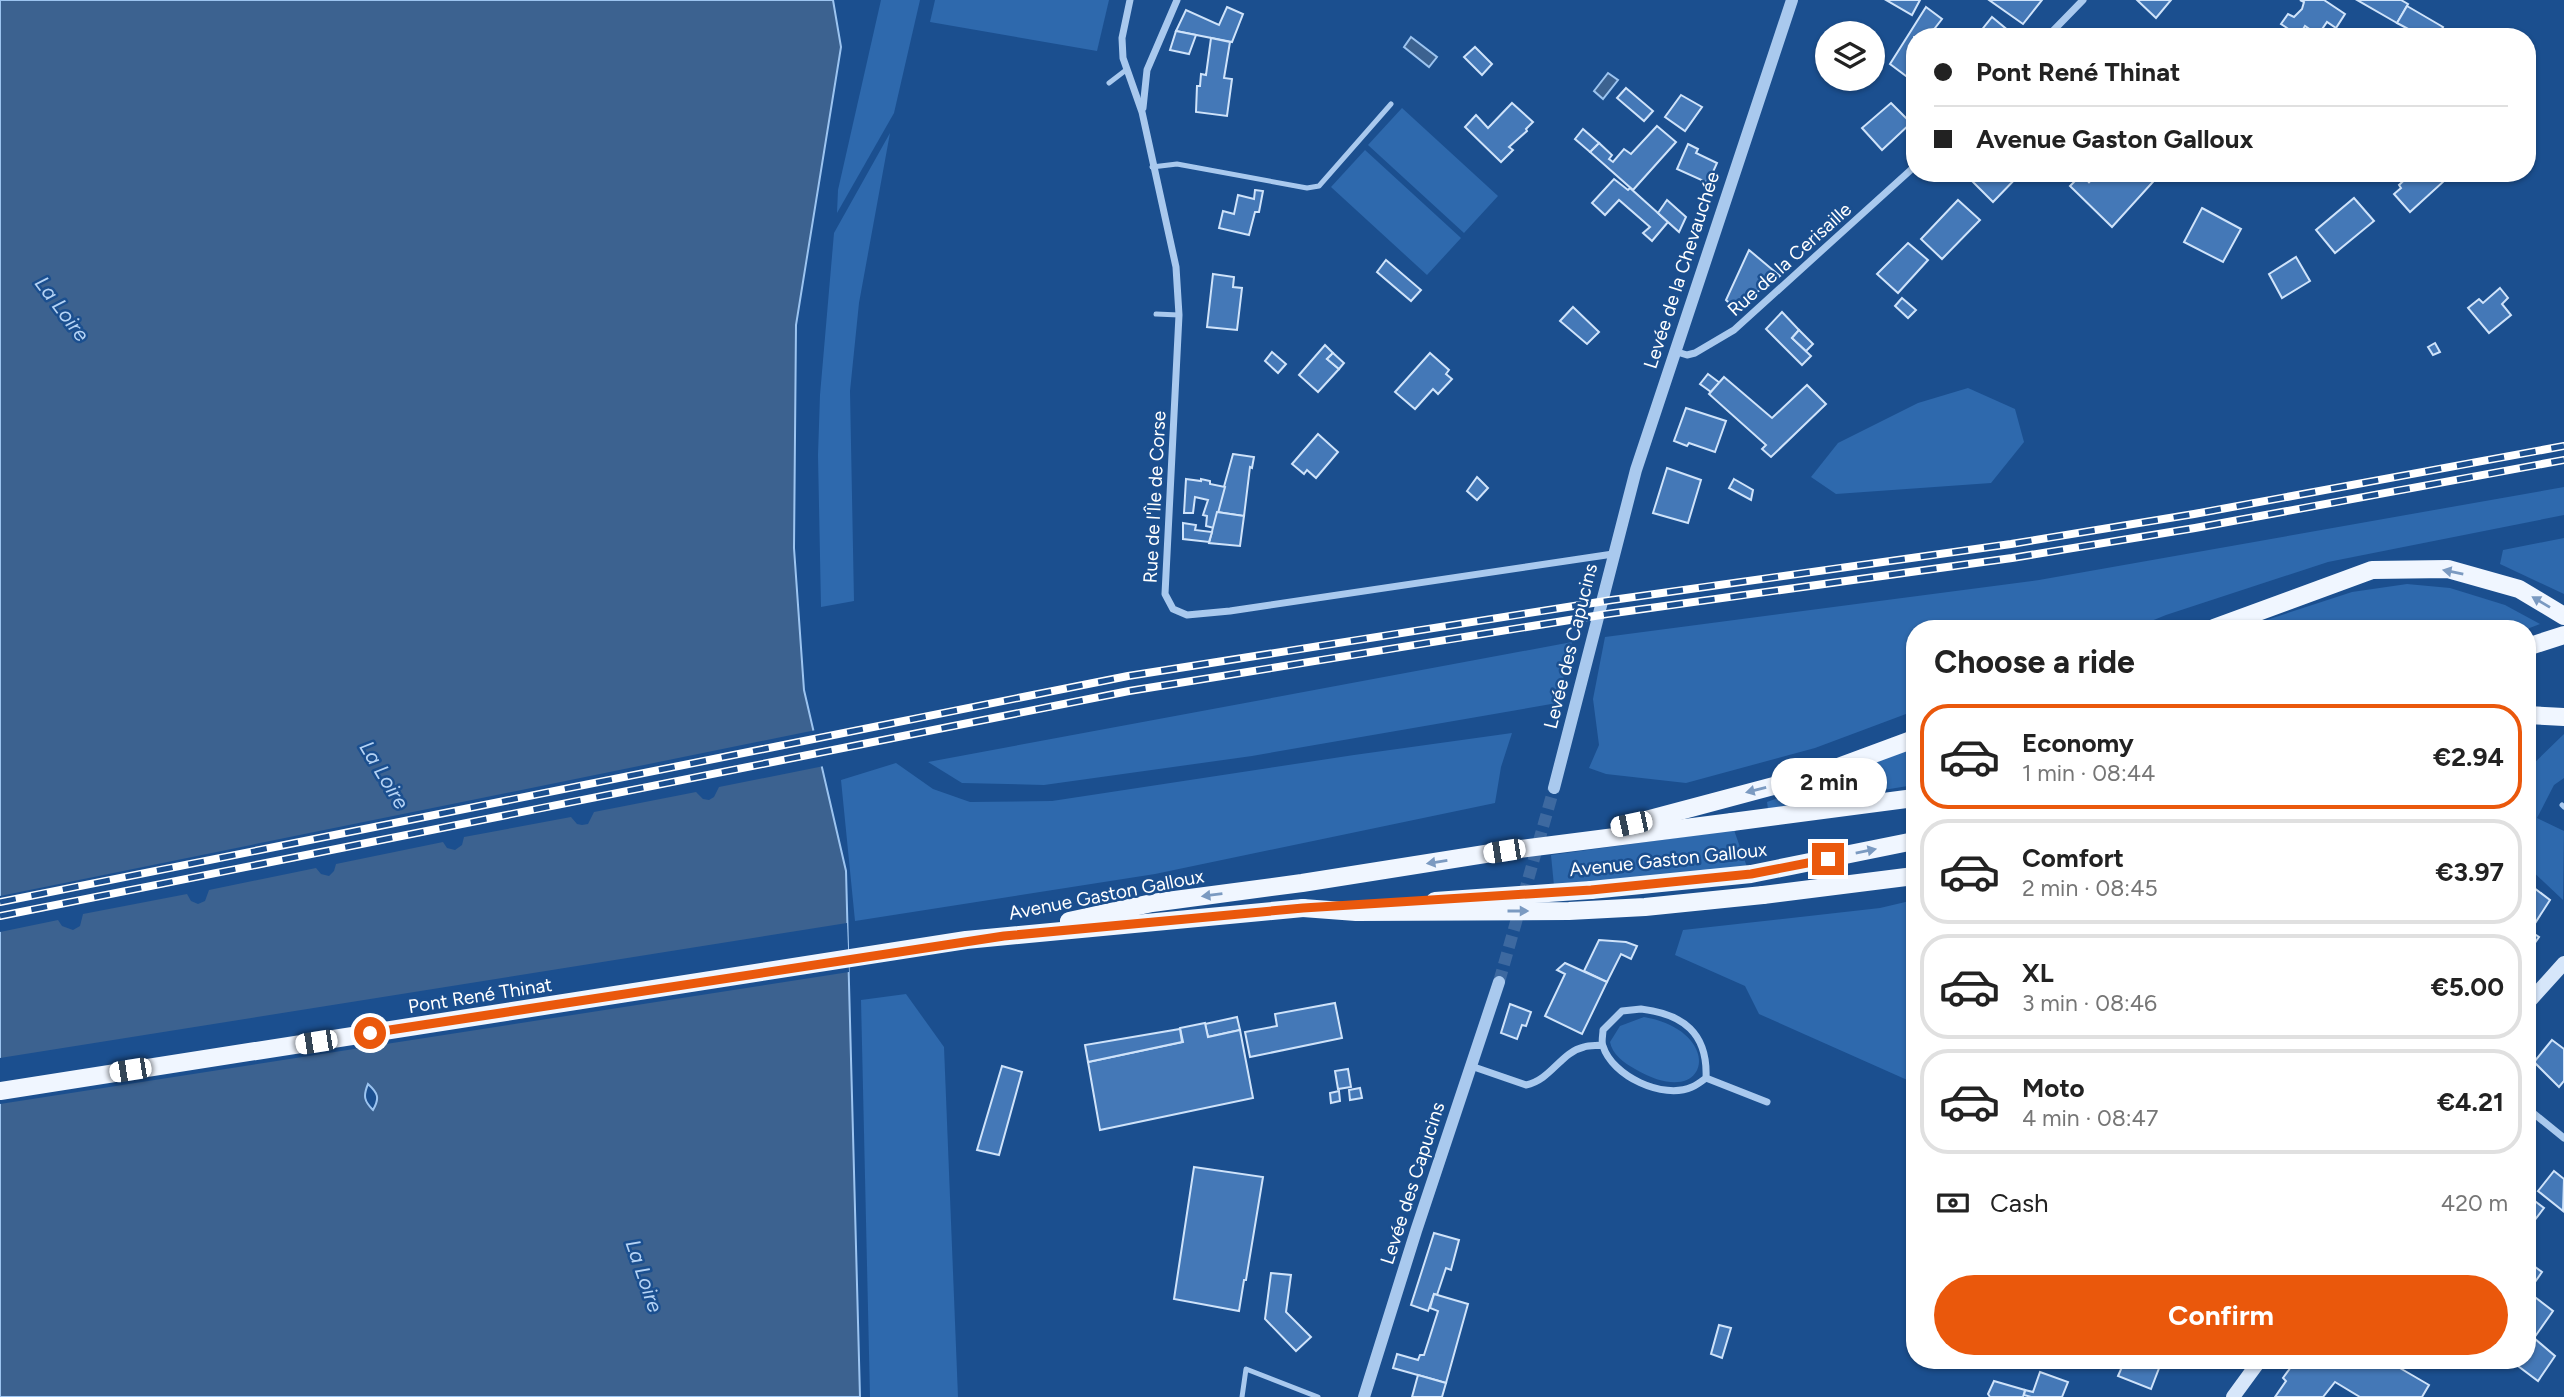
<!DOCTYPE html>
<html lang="en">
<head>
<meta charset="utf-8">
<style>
	body { margin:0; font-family:Figtree,sans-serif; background:#f2f2f2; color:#222; height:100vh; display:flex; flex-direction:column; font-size:26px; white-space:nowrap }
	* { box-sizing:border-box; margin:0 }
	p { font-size:23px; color:#767676 }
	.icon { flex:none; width:38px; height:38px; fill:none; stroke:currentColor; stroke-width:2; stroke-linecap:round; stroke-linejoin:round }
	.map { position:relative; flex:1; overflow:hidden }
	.drawer { position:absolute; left:1906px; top:620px; width:630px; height:749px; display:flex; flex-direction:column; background:#fff; border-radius:28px; box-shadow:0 2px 5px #0004 }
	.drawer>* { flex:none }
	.guide { position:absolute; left:1906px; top:28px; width:630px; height:154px; border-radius:28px; box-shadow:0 2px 5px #0004; display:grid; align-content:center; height:154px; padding:0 28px; background:#fff }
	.fabs { position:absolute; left:1815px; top:21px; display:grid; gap:14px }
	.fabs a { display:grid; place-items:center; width:70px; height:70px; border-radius:50%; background:#fff; box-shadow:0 2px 5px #0004; font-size:35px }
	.end { position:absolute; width:32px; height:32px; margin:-16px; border:9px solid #ea580c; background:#fff; box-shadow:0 0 0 4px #fff }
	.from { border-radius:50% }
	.bubble { position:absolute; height:49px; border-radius:24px; background:#fff; box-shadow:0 2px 5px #0004; font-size:23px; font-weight:700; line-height:49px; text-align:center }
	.car { position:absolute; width:21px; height:42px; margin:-21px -10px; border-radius:9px; box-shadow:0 0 5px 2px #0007; background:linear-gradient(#fff 24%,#345 0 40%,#fff 0 76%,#345 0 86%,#fff 0) }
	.guide b { display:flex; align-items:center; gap:24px; height:66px; font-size:26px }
	.guide b+b { border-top:2px solid #e0e0e0 }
	.guide i { width:18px; height:18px; background:#222 }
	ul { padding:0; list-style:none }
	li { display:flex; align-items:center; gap:21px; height:105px; margin:0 14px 10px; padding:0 14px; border:4px solid #e0e0e0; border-radius:28px }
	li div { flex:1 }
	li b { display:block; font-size:26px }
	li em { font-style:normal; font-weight:700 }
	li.active { border-color:#ea580c }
	li>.icon { width:63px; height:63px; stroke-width:1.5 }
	h2 { padding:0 28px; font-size:32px; line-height:84px }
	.pay { display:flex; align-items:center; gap:18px; height:77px; padding:0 28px; font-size:26px }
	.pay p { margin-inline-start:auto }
	.cta { display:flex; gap:14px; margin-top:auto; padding:14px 28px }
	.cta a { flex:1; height:80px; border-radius:42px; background:#ea580c; color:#fff; font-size:28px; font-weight:700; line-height:80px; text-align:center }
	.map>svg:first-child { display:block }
</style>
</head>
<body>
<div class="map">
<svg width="2564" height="1397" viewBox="0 0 2564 1397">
	<rect width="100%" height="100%" fill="#1b4f8f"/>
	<g fill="#2e69ad">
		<polygon points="881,0 920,0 894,113 837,213 838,190"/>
		<polygon points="935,0 1109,0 1097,51 930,22"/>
		<polygon points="1402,108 1498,196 1464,233 1368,145"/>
		<polygon points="890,133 859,303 850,391 854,601 821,607 818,455 820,395 834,233"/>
		<polygon points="1365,150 1461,238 1427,275 1331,187"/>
		<polygon points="1968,388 2015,409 2024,442 1991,483 1836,494 1811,477 1838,443 1918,403"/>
		<polygon points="2564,487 2564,515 2328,562 2166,615 2134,628 1914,628 1914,711 1815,748 1686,783 1606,774 1589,768 1599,745 1593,699 1605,637 2039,580"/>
		<polygon points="2564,538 2564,594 2500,564 2503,550"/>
		<polygon points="2407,584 2450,588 2505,605 2540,624 2527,629 2242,628 2352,592"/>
		<polygon points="1572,642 1557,703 1252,756 1044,785 962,783 928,762"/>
		<polygon points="1512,733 1501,767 1495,803 1155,874 855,921 841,780 896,763 933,789 970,802 1052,801 1354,755"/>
		<polygon points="2564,734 2564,778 2554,785 2537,818 2564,831 2563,900 2527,866 2527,770"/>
		<polygon points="1914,748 1914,785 1768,809 1767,802"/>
		<polygon points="1734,830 1747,867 1554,886 1551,855"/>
		<polygon points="1914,900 1914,1083 1759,1014 1745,986 1675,955 1683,930 1880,908"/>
		<polygon points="906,994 944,1047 958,1397 870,1397 861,1000"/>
		<path d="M1644,1017C1726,1031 1711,1114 1635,1069C1624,1063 1612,1054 1610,1042L1620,1026Z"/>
	</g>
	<g fill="#3c6290" stroke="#9cc4f0" stroke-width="2" fill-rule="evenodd">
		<path d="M0,0H833L841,47L796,325L794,548L804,690L846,871L860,1397H0ZM368,1084C378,1093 380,1098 373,1110C364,1101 363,1096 368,1084Z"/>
		<polygon points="1411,37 1437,57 1429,67 1404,47"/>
		<polygon points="1608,73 1618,80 1603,99 1594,91"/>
	</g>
	<g fill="#1b4f8f">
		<polygon points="816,730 824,766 719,787 714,797 709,800 703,799 696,792 594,812 588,824 582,825 577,824 571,817 464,837 462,845 455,850 447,848 443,842 336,864 334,871 329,876 321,874 316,868 209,890 205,901 198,904 191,901 187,894 83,914 80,926 73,930 62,926 58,920 0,932 0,896"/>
		<polygon points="847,923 849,972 0,1104 0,1058"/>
	</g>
	<g fill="#4478b7" stroke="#cfe3fa" stroke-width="2">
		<polygon points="1886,0 1920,0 1912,15"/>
		<polygon points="1989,0 2042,0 2023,24"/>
		<polygon points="2137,0 2171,0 2156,18"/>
		<polygon points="2300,0 2324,0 2345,14 2336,28 2327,22 2318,35 2305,26 2299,36 2281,24 2288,14 2294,17 2302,9 2304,2"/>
		<polygon points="2357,0 2401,0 2408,4 2397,23"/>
		<polygon points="2407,6 2443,27 2437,37 2423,37 2397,23"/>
		<polygon points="1227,7 1243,14 1232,42 1176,31 1186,10 1219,25"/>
		<polygon points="1926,7 1942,19 1928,37 1914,37 1914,58 1910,64 1914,67 1914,82 1890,64"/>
		<polygon points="1992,17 2010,32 2006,37 1986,37 1980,32"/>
		<polygon points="1176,31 1196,35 1189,54 1170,50"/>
		<polygon points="1211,38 1230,42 1224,78 1232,79 1227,116 1196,112 1197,86 1200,86 1201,74 1206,75"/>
		<polygon points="1475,47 1492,64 1482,75 1464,57"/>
		<polygon points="1626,88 1653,111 1644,121 1617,98"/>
		<polygon points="1681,95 1702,107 1685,131 1665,117"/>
		<polygon points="1512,103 1533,122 1526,129 1527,131 1509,147 1513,150 1501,162 1465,127 1476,115 1488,128"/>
		<polygon points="1891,103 1911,123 1882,150 1862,128"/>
		<polygon points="1657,126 1676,142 1633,190 1590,152 1599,143 1612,155 1609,159 1613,162 1624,149 1631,154"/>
		<polygon points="1583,129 1599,143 1590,152 1575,139"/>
		<polygon points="1688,144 1698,149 1696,153 1717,163 1708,183 1677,169"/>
		<polygon points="1982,173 2021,173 1993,202 1973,182"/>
		<polygon points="2072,173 2080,173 2089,182 2098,173 2161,173 2112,227 2070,186 2077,179"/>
		<polygon points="2080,173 2098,173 2089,182"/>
		<polygon points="2412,173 2437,173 2444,181 2410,212 2394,194 2401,188 2399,185"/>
		<polygon points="1614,179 1628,190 1630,188 1668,222 1652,241 1643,233 1650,227 1619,200 1605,215 1592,203"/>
		<polygon points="1255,190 1263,191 1259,212 1255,212 1249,235 1219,228 1223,211 1234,214 1238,195 1254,199"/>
		<polygon points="2354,198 2374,221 2335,253 2316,230"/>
		<polygon points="1667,200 1686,217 1679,232 1658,213"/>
		<polygon points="1958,200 1980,220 1942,259 1921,239"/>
		<polygon points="2202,208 2241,229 2223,262 2184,242"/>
		<polygon points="1908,243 1928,260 1898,293 1877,274"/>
		<polygon points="1749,250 1780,276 1734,308 1726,300"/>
		<polygon points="2296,257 2310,281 2282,298 2269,274"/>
		<polygon points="1386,260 1421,290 1411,301 1377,272"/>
		<polygon points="1213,274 1234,277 1233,287 1242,288 1237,330 1207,327"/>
		<polygon points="2500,288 2508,298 2502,304 2511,315 2489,333 2468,308 2479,299 2483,303"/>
		<polygon points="1902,298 1916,310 1908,318 1895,306"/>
		<polygon points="1573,307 1599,332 1587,344 1560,321"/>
		<polygon points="1782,312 1799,330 1792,338 1811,356 1802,365 1766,329"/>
		<polygon points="1799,330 1813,344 1806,351 1792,338"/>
		<polygon points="2435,343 2440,352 2433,355 2428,347"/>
		<polygon points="1325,345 1333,353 1327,359 1339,369 1318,392 1299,375"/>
		<polygon points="1272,352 1286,364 1278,373 1265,361"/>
		<polygon points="1333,353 1344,363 1339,369 1327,359"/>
		<polygon points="1430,353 1449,370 1446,374 1452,379 1438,394 1433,389 1415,409 1395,392"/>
		<polygon points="1708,374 1720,383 1711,392 1700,384"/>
		<polygon points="1724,377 1772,418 1807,385 1826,404 1771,457 1762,449 1766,445 1709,394"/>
		<polygon points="1686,408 1726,421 1715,452 1689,443 1687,446 1674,441"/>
		<polygon points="1318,434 1338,452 1316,478 1307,470 1304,474 1292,464"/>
		<polygon points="1233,454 1254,457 1252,468 1250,467 1244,516 1217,512"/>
		<polygon points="1667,468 1701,480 1688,523 1653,513"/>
		<polygon points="1477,477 1488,488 1477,500 1467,491"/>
		<polygon points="1186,479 1201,481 1201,479 1210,481 1210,484 1225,487 1214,528 1206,526 1207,516 1203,515 1208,500 1195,497 1193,513 1184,513"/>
		<polygon points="1734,479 1753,490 1751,500 1729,488"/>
		<polygon points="1217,512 1244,516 1240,546 1209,543"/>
		<polygon points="1183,523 1196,525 1195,530 1212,532 1209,542 1183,539"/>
		<polygon points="2529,884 2550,900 2530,931 2527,929 2527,887"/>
		<polygon points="2527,929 2539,937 2527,954"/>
		<polygon points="1599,940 1626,942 1637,946 1631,959 1621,954 1607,982 1584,971"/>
		<polygon points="1565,963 1607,982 1582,1034 1545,1016 1565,974 1557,970"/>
		<polygon points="1335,1003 1342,1038 1250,1057 1245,1032 1277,1026 1275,1014"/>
		<polygon points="1510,1004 1531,1012 1526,1026 1522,1025 1517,1039 1501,1033"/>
		<polygon points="1237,1017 1240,1030 1208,1037 1205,1024"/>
		<polygon points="1205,1023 1208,1037 1240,1030 1253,1098 1100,1130 1088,1062 1183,1042 1180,1028"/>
		<polygon points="1180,1029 1182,1042 1088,1062 1085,1045"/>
		<polygon points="2552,1040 2564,1049 2564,1081 2559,1087 2534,1062"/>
		<polygon points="1002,1066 1022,1072 999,1155 977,1150"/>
		<polygon points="1348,1069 1351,1087 1338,1089 1335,1071"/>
		<polygon points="1360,1088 1362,1098 1350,1100 1349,1090"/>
		<polygon points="1339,1091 1340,1101 1331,1103 1330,1093"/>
		<polygon points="1194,1167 1263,1177 1246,1280 1244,1280 1239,1311 1174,1299"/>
		<polygon points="2554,1171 2564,1179 2563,1211 2538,1191"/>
		<polygon points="2527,1195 2544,1208 2534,1221 2527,1215"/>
		<polygon points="1434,1233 1459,1240 1451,1270 1446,1268 1437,1295 1434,1294 1428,1311 1411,1305"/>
		<polygon points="2527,1261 2542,1272 2528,1292 2527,1291"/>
		<polygon points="1271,1273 1291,1275 1286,1312 1311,1337 1296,1351 1265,1319"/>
		<polygon points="2527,1291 2553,1311 2534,1338 2555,1356 2538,1381 2510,1360 2527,1360"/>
		<polygon points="1434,1294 1468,1304 1446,1383 1393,1368 1397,1354 1418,1360 1420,1355 1424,1355 1438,1311 1430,1308"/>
		<polygon points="1719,1325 1731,1328 1722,1358 1711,1354"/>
		<polygon points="2125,1360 2153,1360 2161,1363 2151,1389 2118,1376"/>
		<polygon points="2296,1360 2386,1360 2429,1385 2422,1397 2360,1397 2335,1382 2323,1397 2275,1397 2286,1381 2283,1378"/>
		<polygon points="2040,1372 2068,1382 2062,1397 2031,1397 2024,1395 2025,1390 2033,1392"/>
		<polygon points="1418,1375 1446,1383 1442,1397 1412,1397"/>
		<polygon points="1994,1381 2025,1390 2023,1397 1990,1397 1988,1394"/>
	</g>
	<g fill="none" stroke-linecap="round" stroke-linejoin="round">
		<polyline stroke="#3d69a0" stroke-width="12" stroke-dasharray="12 6" stroke-linecap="butt" points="1499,982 1554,788"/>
		<g stroke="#a9c9ee" stroke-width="5">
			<polyline points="1109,83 1126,70"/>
			<polyline points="1152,167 1177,164 1307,188 1319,186 1391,104"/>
			<polyline points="1156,314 1179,315"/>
			<polyline points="2562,805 2564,807"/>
			<polyline points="1242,1397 1246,1369 1318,1397"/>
		</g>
		<g stroke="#a9c9ee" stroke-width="7">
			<polyline points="1130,0 1122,38 1123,58 1142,112 1176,267 1179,315 1165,594 1173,609 1187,615 1230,611 1613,554"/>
			<polyline points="2047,37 2083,0"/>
			<polyline points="1143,108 1147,70 1177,0"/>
			<polyline points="1674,351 1687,355 1695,353 1734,330 1914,167"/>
			<path d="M1641,1009C1683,1014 1708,1033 1706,1078C1702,1081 1697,1085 1692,1087C1663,1100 1612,1076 1603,1046C1601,1042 1603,1035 1603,1030L1622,1011Z"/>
			<path d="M1471,1066L1526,1085C1551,1080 1561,1052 1584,1047C1590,1045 1597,1046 1602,1045"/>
			<polyline points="1706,1078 1767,1102"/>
			<polyline points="2527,1108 2564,1138"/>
		</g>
		<g stroke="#a9c9ee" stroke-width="12">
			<polyline points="1554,788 1636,470 1792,0"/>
			<polyline points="1364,1397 1416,1231 1499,982"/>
		</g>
		<g stroke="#d6e6fa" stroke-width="14">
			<polyline points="2527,1004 2564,963"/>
			<polyline points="2233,1397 2260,1360"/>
		</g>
		<g stroke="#f0f6ff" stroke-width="18">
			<polyline points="2214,628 2372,570 2448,569 2519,589 2564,616"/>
			<polyline points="2527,647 2564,635"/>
			<polyline points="2527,715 2564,717"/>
			<polyline points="1732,822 1914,798"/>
			<polyline points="1631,824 1822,773 1914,739"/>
			<polyline points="1591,890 1751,874 1914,841"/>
			<polyline points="1763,895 1914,876"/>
			<polyline points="1069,921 1152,903 1302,883 1504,851"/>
			<polyline points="0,1091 966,940 1303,908"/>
		</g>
		<g stroke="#fff" stroke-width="8">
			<g id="rail">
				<polyline points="0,902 1128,676 1612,600 2011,544 2194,514 2564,446"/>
				<polyline points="0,916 1129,691 1607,614 2012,558 2195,528 2564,460"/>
			</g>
		</g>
		<use href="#rail" stroke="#1b4f8f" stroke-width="5" stroke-dasharray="16" stroke-linecap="butt"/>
		<g stroke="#f0f6ff" stroke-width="18">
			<polyline points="1504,851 1732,822"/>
			<polyline points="1435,901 1591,890"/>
			<polyline points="1303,908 1356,912 1569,911 1645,907 1763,895"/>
		</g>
	</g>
	<defs><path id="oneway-solid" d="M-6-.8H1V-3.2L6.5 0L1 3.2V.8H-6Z" transform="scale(1.75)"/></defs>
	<g fill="#7b9ac1">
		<use href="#oneway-solid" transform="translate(2453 572) rotate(-169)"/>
		<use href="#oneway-solid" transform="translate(2541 602) rotate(-149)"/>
		<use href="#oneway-solid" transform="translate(1756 790) rotate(166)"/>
		<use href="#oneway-solid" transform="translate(1866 851) rotate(-11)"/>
		<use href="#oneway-solid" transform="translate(1437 862) rotate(171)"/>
		<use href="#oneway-solid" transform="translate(1212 895) rotate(173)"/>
		<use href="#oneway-solid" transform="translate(1518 911)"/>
	</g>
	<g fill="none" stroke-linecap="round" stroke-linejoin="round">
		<polyline stroke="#ea580c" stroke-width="9" points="370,1033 1004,936 1303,908 1591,890 1751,874 1828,859"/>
	</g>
	<g text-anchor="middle" stroke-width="5" stroke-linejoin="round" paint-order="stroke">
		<g font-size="19" fill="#fff" stroke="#1b4f8f">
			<text transform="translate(1789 259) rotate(-42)" y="7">Rue de la Cerisaille</text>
			<text transform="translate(1681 270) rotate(-72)" y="7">Levée de la Chevauchée</text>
			<text transform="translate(1154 497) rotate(-87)" y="7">Rue de l'Île de Corse</text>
			<text transform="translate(1570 646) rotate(-76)" y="7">Levée des Capucins</text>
			<text transform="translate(1668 859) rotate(-6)" y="7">Avenue Gaston Galloux</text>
			<text transform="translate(1106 894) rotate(-11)" y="7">Avenue Gaston Galloux</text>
			<text transform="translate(480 995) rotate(-9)" y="7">Pont René Thinat</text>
			<text transform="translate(1412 1183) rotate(-72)" y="7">Levée des Capucins</text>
		</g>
		<g font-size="21" font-style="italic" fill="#b5d3f5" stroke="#1b4f8f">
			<text transform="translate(62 309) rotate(53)" y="7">La Loire</text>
			<text transform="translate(384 775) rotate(59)" y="7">La Loire</text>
			<text transform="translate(644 1276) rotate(71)" y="7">La Loire</text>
		</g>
	</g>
</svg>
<div class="fabs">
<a><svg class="icon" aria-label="layers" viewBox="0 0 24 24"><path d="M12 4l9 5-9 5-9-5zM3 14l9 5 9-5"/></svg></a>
</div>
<i class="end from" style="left:370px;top:1033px"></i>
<i class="end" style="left:1828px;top:859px"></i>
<div class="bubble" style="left:1771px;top:758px;width:116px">2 min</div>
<i class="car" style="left:1631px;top:824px;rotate:258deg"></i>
<i class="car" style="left:1504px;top:851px;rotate:261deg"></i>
<i class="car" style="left:316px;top:1042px;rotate:261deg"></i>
<i class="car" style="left:130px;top:1070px;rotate:261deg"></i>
<div class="guide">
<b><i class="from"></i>Pont René Thinat</b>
<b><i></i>Avenue Gaston Galloux</b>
</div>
<section class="drawer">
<h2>Choose a ride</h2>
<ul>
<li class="active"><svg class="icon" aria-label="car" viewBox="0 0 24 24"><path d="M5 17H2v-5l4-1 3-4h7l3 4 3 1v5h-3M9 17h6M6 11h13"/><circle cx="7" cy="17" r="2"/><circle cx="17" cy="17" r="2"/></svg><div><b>Economy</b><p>1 min · 08:44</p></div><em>€2.94</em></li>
<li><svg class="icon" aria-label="car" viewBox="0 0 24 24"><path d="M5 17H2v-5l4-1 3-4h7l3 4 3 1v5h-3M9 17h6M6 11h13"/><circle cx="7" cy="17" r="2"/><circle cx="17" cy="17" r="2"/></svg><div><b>Comfort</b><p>2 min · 08:45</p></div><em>€3.97</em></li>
<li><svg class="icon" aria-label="car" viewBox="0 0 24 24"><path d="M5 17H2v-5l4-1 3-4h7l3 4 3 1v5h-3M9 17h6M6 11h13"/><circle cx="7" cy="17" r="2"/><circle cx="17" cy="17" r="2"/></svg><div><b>XL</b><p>3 min · 08:46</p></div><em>€5.00</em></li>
<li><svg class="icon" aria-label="car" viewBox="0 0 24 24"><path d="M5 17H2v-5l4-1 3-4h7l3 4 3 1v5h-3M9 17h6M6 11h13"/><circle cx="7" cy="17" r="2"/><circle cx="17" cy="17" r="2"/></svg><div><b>Moto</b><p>4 min · 08:47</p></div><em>€4.21</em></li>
</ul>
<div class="pay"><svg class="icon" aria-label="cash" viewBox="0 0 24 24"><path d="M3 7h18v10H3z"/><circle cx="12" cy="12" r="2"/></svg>Cash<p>420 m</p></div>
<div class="cta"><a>Confirm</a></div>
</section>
</div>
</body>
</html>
